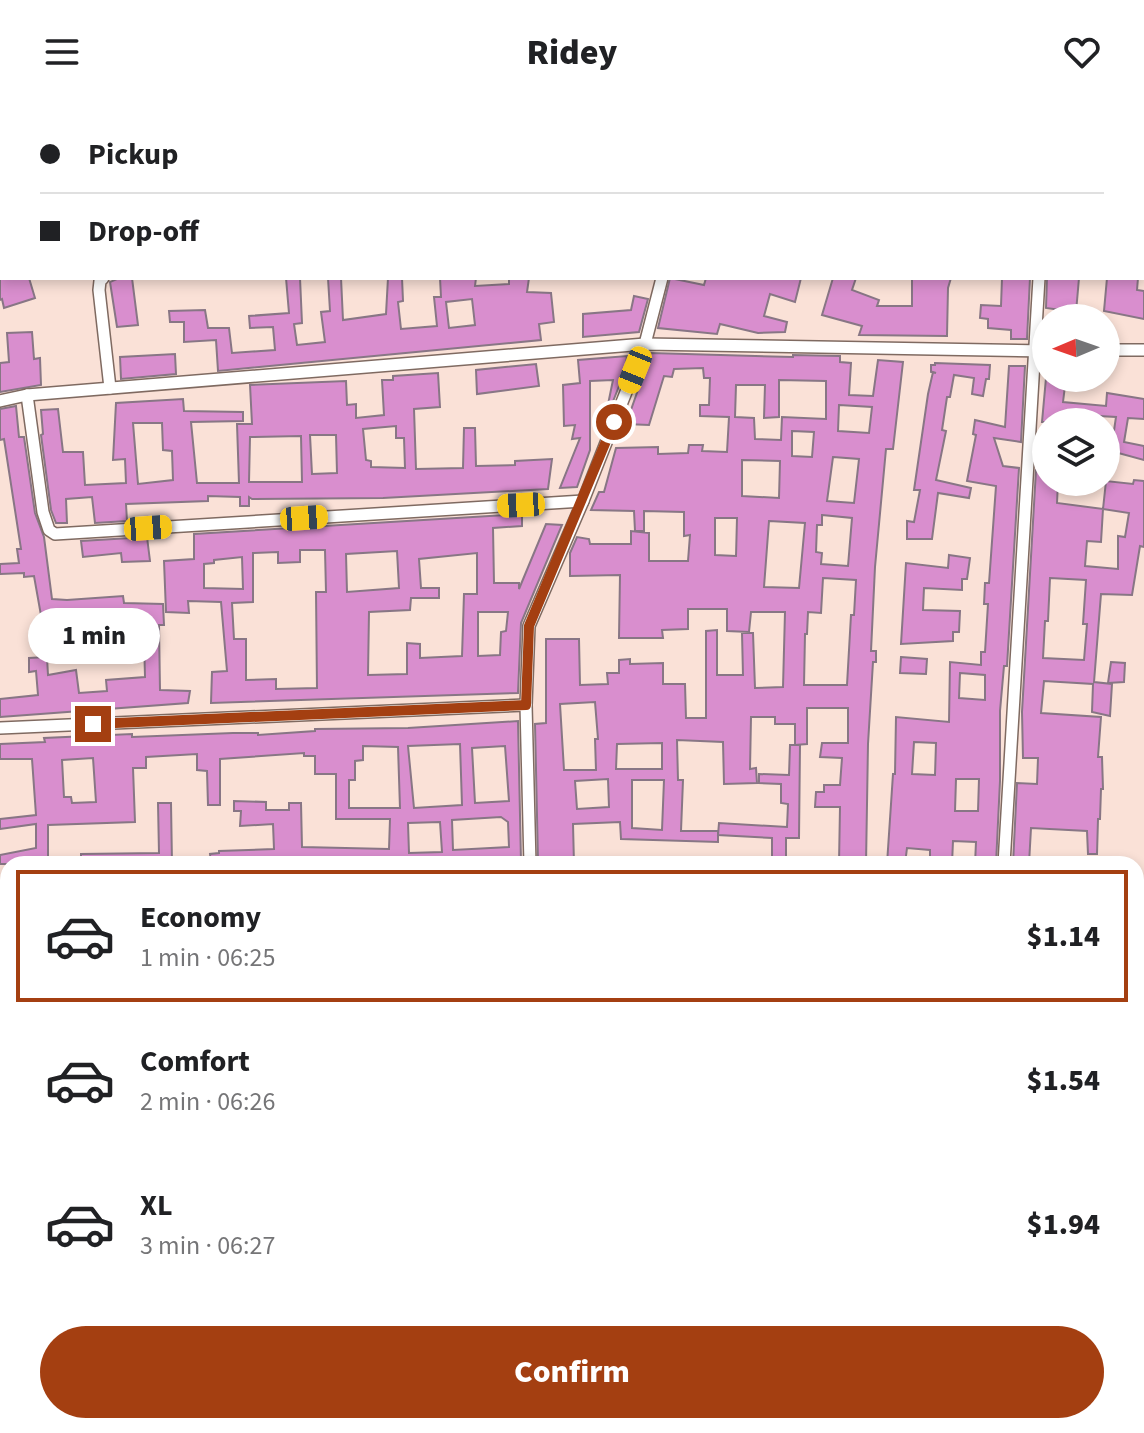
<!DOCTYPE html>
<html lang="en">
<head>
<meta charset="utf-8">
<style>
	body { margin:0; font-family:"Source Sans 3",sans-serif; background:#f6f6f6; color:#202124; height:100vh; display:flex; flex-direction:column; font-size:30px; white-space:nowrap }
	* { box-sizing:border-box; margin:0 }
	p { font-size:26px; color:#757577 }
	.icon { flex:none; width:44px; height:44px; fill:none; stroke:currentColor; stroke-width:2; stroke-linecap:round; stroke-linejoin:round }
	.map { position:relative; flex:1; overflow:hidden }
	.details { position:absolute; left:0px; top:752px; width:1144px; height:578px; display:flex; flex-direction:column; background:#fff; border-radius:24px 24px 0 0; box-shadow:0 4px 12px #0003 }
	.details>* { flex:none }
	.guide { position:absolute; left:0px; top:0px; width:1144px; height:176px; box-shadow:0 4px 12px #0003; display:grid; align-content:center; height:176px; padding:0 40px; background:#fff }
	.needle { width:52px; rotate:268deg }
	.buttons { position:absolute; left:1032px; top:200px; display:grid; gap:16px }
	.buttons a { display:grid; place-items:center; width:88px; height:88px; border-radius:50%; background:#fff; box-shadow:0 4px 12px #0003; font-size:40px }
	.end { position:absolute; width:36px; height:36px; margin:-18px; border:10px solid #a43f11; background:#fff; box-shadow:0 0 0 4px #fff }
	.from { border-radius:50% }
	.bubble { position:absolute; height:56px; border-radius:28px; background:#fff; box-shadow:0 4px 12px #0003; font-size:26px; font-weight:800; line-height:56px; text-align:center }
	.car { position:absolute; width:24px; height:48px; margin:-24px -12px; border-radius:10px; box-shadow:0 0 6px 2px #0007; background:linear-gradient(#f5c518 24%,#345 0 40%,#f5c518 0 76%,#345 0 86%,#f5c518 0) }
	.guide b { display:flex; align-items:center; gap:28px; height:76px; font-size:30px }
	.guide b+b { border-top:2px solid #e0e0e0 }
	.guide i { width:20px; height:20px; background:#202124 }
	ul { padding:14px 0 0; list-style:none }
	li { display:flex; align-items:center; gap:24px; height:132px; margin:0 16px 12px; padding:0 24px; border:4px solid transparent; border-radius:0px }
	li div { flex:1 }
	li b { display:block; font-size:30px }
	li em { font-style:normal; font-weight:800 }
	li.selected { border-color:#a43f11 }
	li>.icon { width:72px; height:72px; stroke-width:1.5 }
	.primary-button { display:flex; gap:16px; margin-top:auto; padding:16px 40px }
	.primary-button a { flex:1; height:92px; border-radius:48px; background:#a43f11; color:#fff; font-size:32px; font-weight:800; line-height:92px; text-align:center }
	header { display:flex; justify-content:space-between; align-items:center; height:104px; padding:0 40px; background:#fff; font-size:36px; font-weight:800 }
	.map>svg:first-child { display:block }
</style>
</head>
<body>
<header><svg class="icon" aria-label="menu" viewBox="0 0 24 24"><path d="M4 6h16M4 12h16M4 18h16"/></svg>Ridey<svg class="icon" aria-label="heart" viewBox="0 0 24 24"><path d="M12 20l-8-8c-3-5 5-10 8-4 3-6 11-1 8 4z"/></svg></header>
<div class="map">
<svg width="1144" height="1329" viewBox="0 0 1144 1329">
	<rect width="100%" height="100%" fill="#fae1d7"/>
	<polygon fill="#9bc79c" points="451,1322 743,1322 742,1329 446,1329"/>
	<g fill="#d98ece" stroke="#887685" stroke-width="2" fill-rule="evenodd">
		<polygon points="0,174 29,174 35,194 4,204 2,195 0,196"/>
		<polygon points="119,174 132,174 138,221 117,223 110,178"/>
		<path d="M286,174H300L302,219L294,220L297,241L325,238L321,208L330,207L328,174H341L343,216L386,210L388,174H402L403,197L398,198L401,225L437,222L434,193H441L440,174H476L475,182L509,180V174H529L527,188L551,189L554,218L539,220L541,236L218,267L216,236L184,238V218H170L169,207L205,206L208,224H229L232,249L275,246L273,223L250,224L249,212L289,209ZM472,195L475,221L449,224L446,198Z"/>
		<polygon points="670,174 704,181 706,174 801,174 795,198 770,190 764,212 787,218 785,228 758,229 720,220 717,230 658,224"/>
		<polygon points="833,174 856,174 852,186 879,196 877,202 912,202 912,174 951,174 948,184 947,232 859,231 862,222 822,211"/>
		<polygon points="1002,174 1030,174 1027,235 1011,235 1011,226 988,224 988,215 980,214 981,201 1001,202"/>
		<polygon points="1047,174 1079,174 1076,208 1046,204"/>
		<polygon points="1107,174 1138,174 1137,186 1144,187 1144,215 1104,207"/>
		<polygon points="634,192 648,195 639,228 583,233 583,210 631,206"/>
		<polygon points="32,228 34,255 40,254 41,281 0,288 0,259 9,258 7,229"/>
		<path d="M651,249L793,253V251L840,252V258L851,259L849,291L873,292L878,256L903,258L893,345H886L875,463L871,547H876V558H873L868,640L866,760H839L840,703H815L816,688H824V681H840L842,654L820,653L822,639H848V604H807V640L795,641V620H775V613H751L750,665L756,664L757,679L724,680L723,638L677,636L678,676H683L681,727H718V738L621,735L620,718L573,720L574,760H546V756L538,757L535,620L546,619V535H579L580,581L608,580L607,569H619V556L630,555V560L663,559V580H685L686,614H706V527L717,526V571H743L742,529H753L755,584L783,583L785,508H751L749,528L727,527V505H688V525L662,526L663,534H619L620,471L570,472V449L577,433L589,435L590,440H631V427L649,429V457H688L690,431L684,432V408L644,407V427H635L634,407L591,406L599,388H604L616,344L658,343V350L688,349L689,341H703L702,347L727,348L729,313L700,312V301H709L710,274H704L703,264L674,265L672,273L664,272L649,321L626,320ZM779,276L826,277V315L782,313L781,336L755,335L754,314L735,313L736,281H765L764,314L779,313ZM839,301L872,303L869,329L838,327ZM792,327L814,328L812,353L792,352ZM833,353L859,355L854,399L827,397ZM742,356L780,357L779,394L742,392ZM822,411L852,414L848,462L821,460L822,449L816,448L817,421H822ZM715,414H737L736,452L715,451ZM769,417L805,419L799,484L764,483ZM823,474L856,476L854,511H851L847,581H804L805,530H807L808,508L821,509ZM595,598L598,635H595L596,666H564L560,600ZM662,639V665H616L617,640ZM608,675L609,703L577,705L575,677ZM632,676H664L662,726L632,724Z"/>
		<polygon points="175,250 176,270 121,275 120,253"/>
		<polygon points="627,252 625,267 604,320 613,276 590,277 590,346 577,383 560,384 580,334 572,335 575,321 564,322 563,281 580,279 578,256"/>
		<polygon points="935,259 990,261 989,275 986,275 983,292 972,290 974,274 954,271 950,293 947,293 942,326 946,327 936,376 971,384 969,394 938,389 932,435 907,435 907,417 914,418 920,386 914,386 928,290 933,268 936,269 931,268 931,261 935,261"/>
		<polygon points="536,260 539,282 477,290 476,266"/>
		<path d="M1009,262H1025L1021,338L994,334L1003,362L1019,364L1007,562H1004L1000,607V677L996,760H975L976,738L953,737L952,760H930V746L907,744L905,760H887L893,670H895L896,613L949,618L950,558L981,561V548H985L988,500H984L985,479H989L996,382L967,377L976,331L973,330L975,316L1005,323ZM960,569L985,571V596L959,594ZM914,638L936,639L935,671L912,670ZM956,675H979L978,707H955Z"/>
		<path d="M438,269L440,303L414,305L416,365L463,364L464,324H475L476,362L515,361V357L552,355L548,385L383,394L252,395L249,393V402H240V393L208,392V397L126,400L127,417L95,419L92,393L66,395L67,419H56L51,406L41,331L43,330L41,306L58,305L63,348H83L85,381L126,379L125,355L113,356L116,299L183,295L184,307L243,308V317L191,318L197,379H239L237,320H252L250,281L346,277L347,301L356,300V314L384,311L382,276H393V272ZM133,319H162L163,346L172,347L173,376L138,380ZM396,322V334H404L405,364L371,363V357L366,356L363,325ZM310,331H336L337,369L312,370ZM301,332L302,378H249L250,333Z"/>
		<polygon points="1046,274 1066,274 1063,298 1106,302 1107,289 1144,295 1144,315 1128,314 1124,338 1144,342 1144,356 1111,347 1116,313 1063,310 1062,318 1042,318"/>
		<polygon points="16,302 19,333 24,333 35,409 44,433 52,495 67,496 123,492 124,499 163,500 164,521 159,521 160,586 190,587 188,599 0,613 0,595 38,591 36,567 29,568 29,554 47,553 48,571 76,566 79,589 107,587 106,576 145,573 144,535 129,536 129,512 85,514 87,537 60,542 58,516 42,517 34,472 24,473 24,469 0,470 0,460 19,459 17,445 21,445 4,335 0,336 0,305"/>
		<path d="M1036,366L1046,368V378H1058L1057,399L1103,405L1106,377L1133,380L1134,376L1144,377V443L1140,442L1132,491L1101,490L1094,578L1112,580L1110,612L1092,608L1093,580L1044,577L1041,609L1101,613L1098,653H1102L1103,685H1101L1100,715H1098L1097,750H1088L1087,727L1031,724L1029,760H1013L1017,679L1037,680L1038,654H1023L1022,608ZM1103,405L1129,409L1125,433L1118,432V465L1085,462L1087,437L1101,438ZM1050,474L1086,476L1083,520H1087L1084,556L1043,554L1045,517H1048Z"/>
		<path d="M522,410V422L493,424L494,479H519V485L546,420L562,421L521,519L518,589L211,599L212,568L227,567L221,498L188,497L189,509L166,508L164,457L194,455V430ZM300,446H325L326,488H316L317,584L276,585V575L246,576V535H234L232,499L253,498V449L278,448V459L300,458ZM397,447L399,484L347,488L346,450ZM477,449V490H464L462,552L420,554V540L407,539V570L368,571L369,508L410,506L411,494H439V484H421L419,455ZM242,453L243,485L204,484V460L214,459V456ZM478,508H508L506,527L501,528L500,551L478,552Z"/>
		<polygon points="147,433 150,457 122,458 121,449 83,453 81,437"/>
		<polygon points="949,451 970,454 967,475 962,475 962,486 924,484 923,506 960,507 959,528 953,528 953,537 901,540 906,459 948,464"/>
		<polygon points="901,553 927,555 926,570 900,569"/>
		<polygon points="1111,558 1125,559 1124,578 1108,579"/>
		<path d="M518,617L521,758L211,760L210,750L219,749V747L274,745L273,720L240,722L241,707H234V697L266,698V706H289V699H301L302,743L389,745L390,715H336V670H315V652H304V649L220,655V701H208L207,667L197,666V650L146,653V664H133L135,718L48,721V760H0V751L36,744V720L0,725V715L36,711L32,655H0V640L45,638L44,634L132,630V633L233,629H258V631L315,627V625L408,624ZM460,640L462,701L414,704L408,642ZM363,642L398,643L400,704H349V676H355V657L363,656ZM505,642L509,697L475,699L472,644ZM93,654L96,698L72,699L71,693H64L62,656ZM501,713L508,718L509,743L453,746L452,716ZM440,718L442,748L409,749L408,719Z"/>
		<polygon points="790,641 800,641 799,734 786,734 786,760 772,760 772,734 718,731 719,719 787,723 788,700 781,699 781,680 759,679 759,670 789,671"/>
		<polygon points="158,699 171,699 172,760 81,760 81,750 159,749"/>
	</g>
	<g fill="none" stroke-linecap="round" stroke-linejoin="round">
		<g stroke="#7f6a61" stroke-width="14">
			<g id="street">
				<polyline points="131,0 131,2"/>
				<polyline points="231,0 231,2"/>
				<polyline points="249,2 255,0"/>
				<polyline points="706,2 706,0"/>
				<polyline points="1050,2 1050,0"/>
				<polyline points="0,79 2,78"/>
				<polyline points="103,174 100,177 99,186 110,284"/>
				<polyline points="1106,246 1144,246"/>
				<polyline points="27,291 43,408 49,426 55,430 583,397"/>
				<polyline points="0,297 27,291 645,240 1046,247"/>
				<polyline points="0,624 526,601"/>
				<polyline points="530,760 526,601 529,522 583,397 645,240 662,174"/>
				<polyline points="1004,760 1039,174"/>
				<polyline points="0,796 8,795"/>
				<polyline points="0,1322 12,1322"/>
				<polyline points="426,1329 431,1322"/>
			</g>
		</g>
		<g stroke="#7f6a61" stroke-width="19">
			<g id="secondary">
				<polyline points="1136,1220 1144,1220"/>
				<polyline points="1100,1322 1100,1329"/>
			</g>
		</g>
		<use href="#street" stroke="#fff" stroke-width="11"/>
		<use href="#secondary" stroke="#fff" stroke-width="16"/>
	</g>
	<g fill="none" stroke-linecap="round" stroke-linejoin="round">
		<polyline stroke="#a43f11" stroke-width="10" points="93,620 526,601 529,522 614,318"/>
	</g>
</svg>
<div class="buttons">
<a><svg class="needle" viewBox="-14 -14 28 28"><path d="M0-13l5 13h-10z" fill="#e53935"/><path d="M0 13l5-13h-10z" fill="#757577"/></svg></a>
<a><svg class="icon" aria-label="layers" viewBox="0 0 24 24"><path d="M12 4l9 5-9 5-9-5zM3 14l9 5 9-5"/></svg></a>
</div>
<i class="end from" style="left:614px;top:318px"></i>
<i class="end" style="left:93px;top:620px"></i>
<div class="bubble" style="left:28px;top:504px;width:132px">1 min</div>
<i class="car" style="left:635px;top:266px;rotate:202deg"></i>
<i class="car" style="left:521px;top:401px;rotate:267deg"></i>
<i class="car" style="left:304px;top:414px;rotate:86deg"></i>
<i class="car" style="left:148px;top:424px;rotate:86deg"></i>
<div class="guide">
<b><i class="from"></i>Pickup</b>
<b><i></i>Drop-off</b>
</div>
<section class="details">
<ul>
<li class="selected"><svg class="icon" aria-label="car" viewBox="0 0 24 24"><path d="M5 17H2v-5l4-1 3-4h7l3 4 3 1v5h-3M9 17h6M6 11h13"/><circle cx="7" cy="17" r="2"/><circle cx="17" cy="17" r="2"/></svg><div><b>Economy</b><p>1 min · 06:25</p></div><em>$1.14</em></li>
<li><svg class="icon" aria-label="car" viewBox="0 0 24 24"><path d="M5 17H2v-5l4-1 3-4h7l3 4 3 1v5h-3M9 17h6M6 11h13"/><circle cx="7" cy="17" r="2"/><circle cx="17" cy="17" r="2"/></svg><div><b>Comfort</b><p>2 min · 06:26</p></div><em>$1.54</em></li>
<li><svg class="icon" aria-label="car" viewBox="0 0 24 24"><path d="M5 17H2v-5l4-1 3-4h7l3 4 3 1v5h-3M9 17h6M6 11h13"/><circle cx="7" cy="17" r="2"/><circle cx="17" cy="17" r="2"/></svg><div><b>XL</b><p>3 min · 06:27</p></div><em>$1.94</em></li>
</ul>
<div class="primary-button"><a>Confirm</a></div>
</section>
</div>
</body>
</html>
